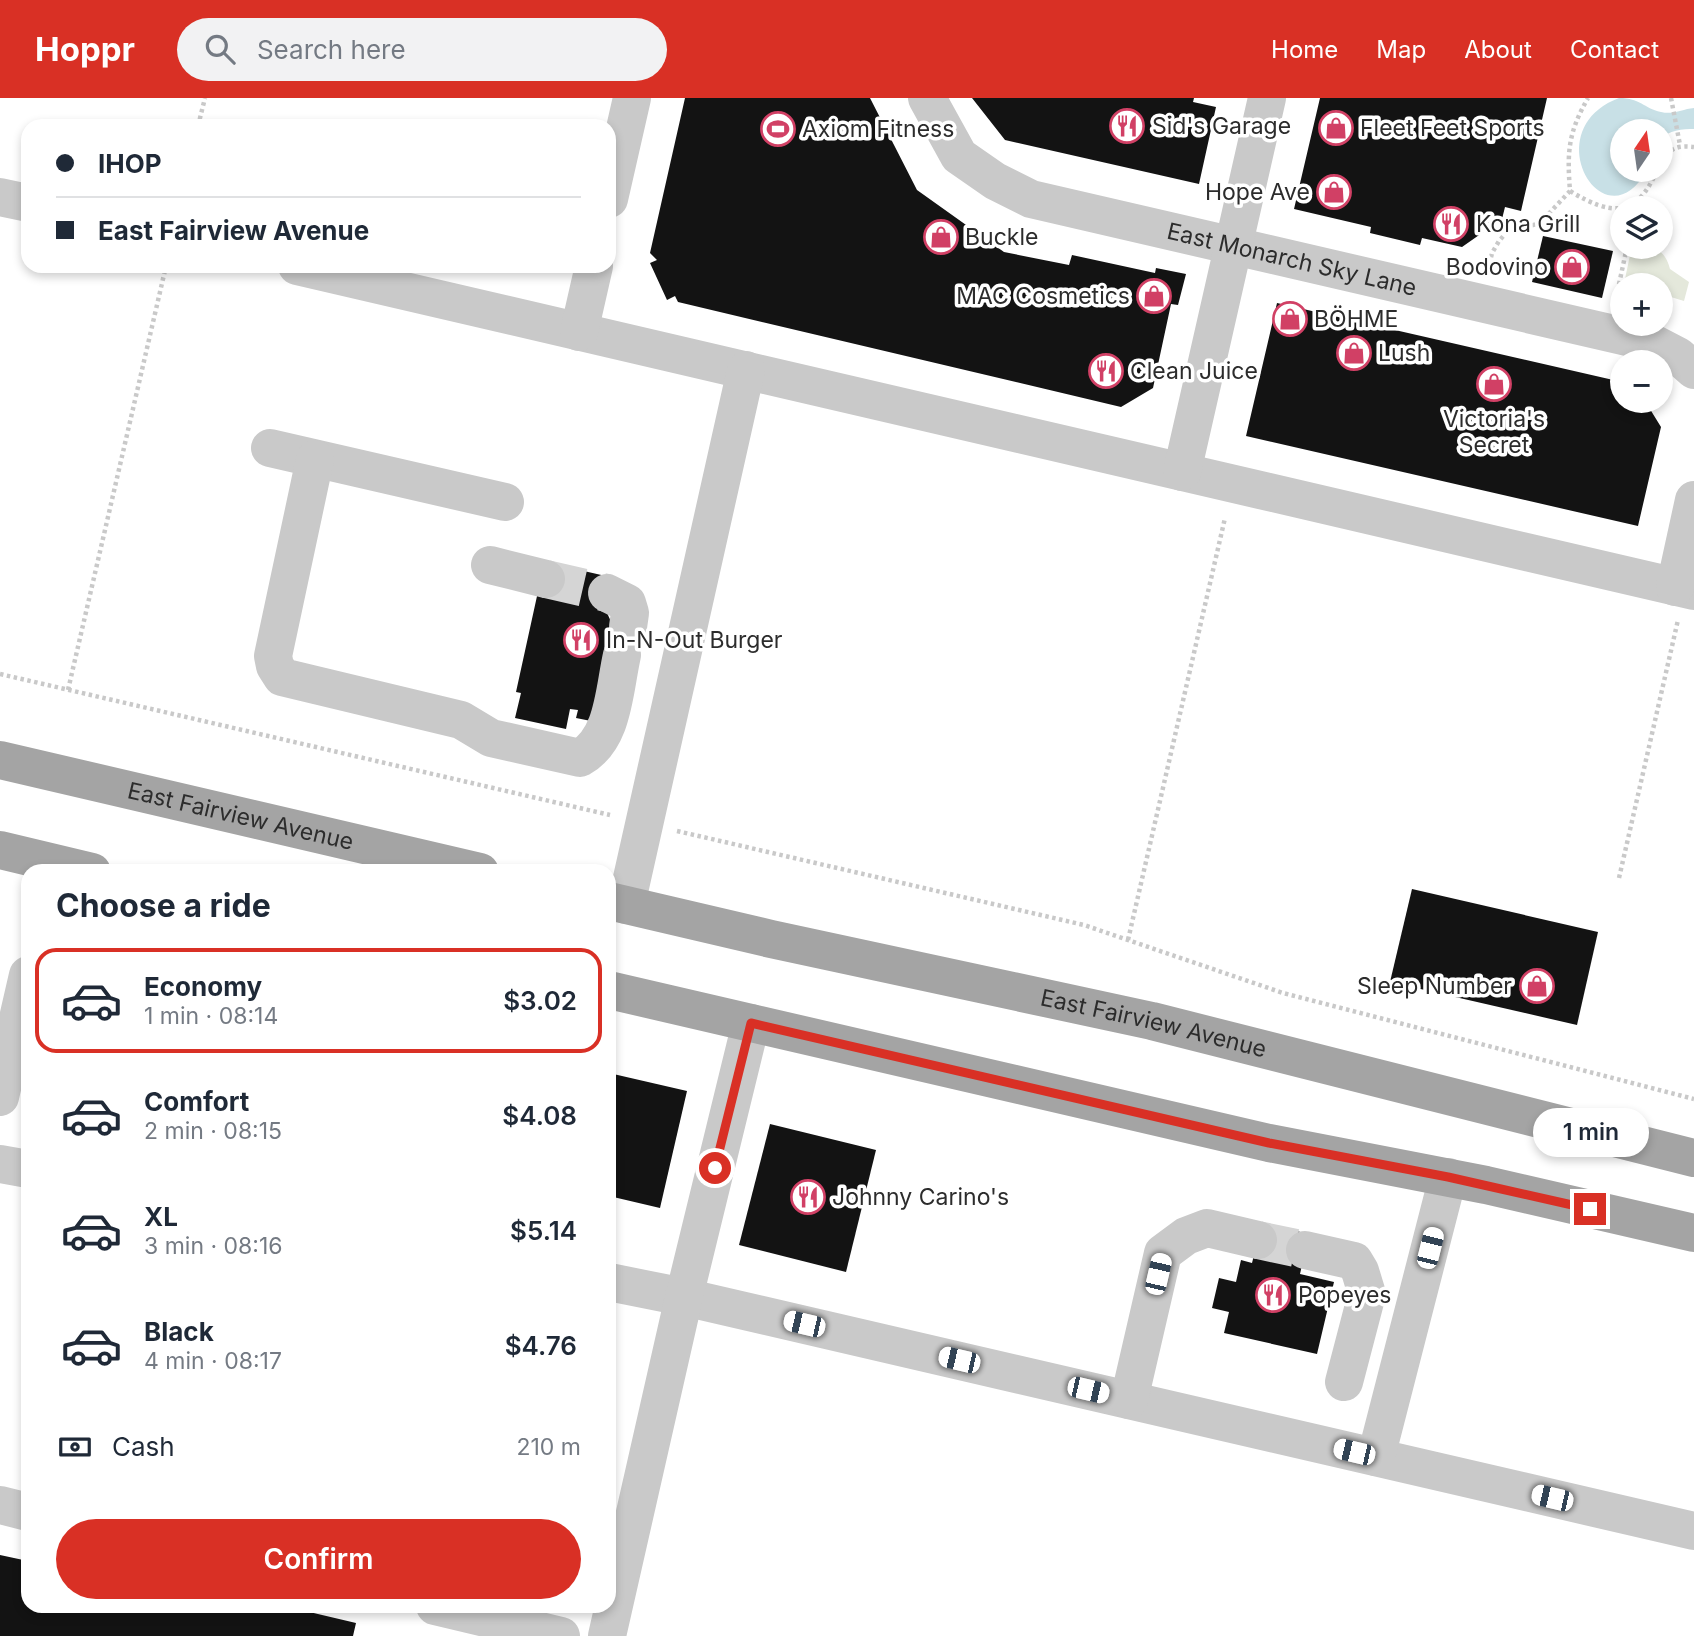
<!DOCTYPE html>
<html lang="en">
<head>
<meta charset="utf-8">
<style>
	body { margin:0; font-family:Inter,sans-serif; background:#f2f2f3; color:#1f2937; height:100vh; display:flex; flex-direction:column; font-size:26px; white-space:nowrap }
	* { box-sizing:border-box; margin:0 }
	p { font-size:23px; color:#747a83 }
	.icon { flex:none; width:38px; height:38px; fill:none; stroke:currentColor; stroke-width:2; stroke-linecap:round; stroke-linejoin:round }
	.map { position:relative; flex:1; overflow:hidden }
	.panel { position:absolute; left:21px; top:766px; width:595px; height:749px; display:flex; flex-direction:column; background:#fff; border-radius:21px; box-shadow:0 4px 10px #0003 }
	.panel>* { flex:none }
	.guide { position:absolute; left:21px; top:21px; width:595px; height:154px; border-radius:21px; box-shadow:0 4px 10px #0003; display:grid; align-content:center; height:154px; padding:0 35px; background:#fff }
	.needle { width:46px; rotate:13deg }
	.controls { position:absolute; left:1610px; top:21px; display:grid; gap:14px }
	.controls a { display:grid; place-items:center; width:63px; height:63px; border-radius:50%; background:#fff; box-shadow:0 4px 10px #0003; font-size:35px }
	.end { position:absolute; width:32px; height:32px; margin:-16px; border:9px solid #d93025; background:#fff; box-shadow:0 0 0 4px #fff }
	.from { border-radius:50% }
	.bubble { position:absolute; height:49px; border-radius:24px; background:#fff; box-shadow:0 4px 10px #0003; font-size:23px; font-weight:600; line-height:49px; text-align:center }
	.car { position:absolute; width:21px; height:42px; margin:-21px -10px; border-radius:9px; box-shadow:0 0 5px 2px #0007; background:linear-gradient(#fff 24%,#345 0 40%,#fff 0 76%,#345 0 86%,#fff 0) }
	.guide b { display:flex; align-items:center; gap:24px; height:66px; font-size:26px }
	.guide b+b { border-top:2px solid #e0e1e3 }
	.guide i { width:18px; height:18px; background:#1f2937 }
	ul { padding:0; list-style:none }
	li { display:flex; align-items:center; gap:21px; height:105px; margin:0 14px 10px; padding:0 21px; border:4px solid transparent; border-radius:21px }
	li div { flex:1 }
	li b { display:block; font-size:26px }
	li em { font-style:normal; font-weight:600 }
	li.current { border-color:#d93025 }
	li>.icon { width:63px; height:63px; stroke-width:1.5 }
	h2 { padding:0 35px; font-size:32px; line-height:84px }
	.pay { display:flex; align-items:center; gap:18px; height:77px; padding:0 35px; font-size:26px }
	.pay p { margin-inline-start:auto }
	.action { display:flex; gap:14px; margin-top:auto; padding:14px 35px }
	.action a { flex:1; height:80px; border-radius:42px; background:#d93025; color:#fff; font-size:28px; font-weight:600; line-height:80px; text-align:center }
	header { display:flex; align-items:center; gap:42px; box-sizing:border-box; height:98px; padding:0 35px; background:#d93025; color:#fff }
	header strong { font-size:33px }
	nav { display:flex; gap:38px; margin-inline-start:auto; font-size:24px }
	.search { width:490px; height:63px; background:#f2f2f3; display:flex; align-items:center; gap:18px; box-sizing:border-box; padding:0 24px; border-radius:38px; color:#747a83; font-size:26px }
	.map>svg:first-child { display:block }
</style>
</head>
<body>
<header>
<strong>Hoppr</strong>
<div class="search"><svg class="icon" aria-label="search" viewBox="0 0 24 24"><circle cx="10" cy="10" r="6"/><path d="M15 15l6 6"/></svg>Search here</div>
<nav><a>Home</a><a>Map</a><a>About</a><a>Contact</a></nav>
</header>
<div class="map">
<svg width="1694" height="1538" viewBox="0 0 1694 1538">
	<rect width="100%" height="100%" fill="#fff"/>
	<path fill="#e4e8db" d="M1641,150C1658,150 1665,153 1670,171L1689,184L1684,203L1661,196V187H1631L1625,181L1630,157Z"/>
	<path fill="#c8e0e6" d="M1619,0C1641,0 1643,10 1661,14C1674,17 1682,11 1694,10V31C1683,31 1668,32 1661,41V33H1622V72H1647C1605,149 1534,32 1619,0Z"/>
	<g fill="#131313">
		<polygon points="685,0 870,0 917,92 1004,154 1069,167 1072,157 1155,175 1156,170 1186,176 1178,207 1171,206 1153,290 1121,309 678,204 675,198 667,202 650,165 657,162 650,155"/>
		<polygon points="972,0 1194,0 1193,4 1216,9 1199,86 1005,42"/>
		<polygon points="1320,0 1547,0 1521,113 1505,109 1502,121 1462,149 1422,140 1420,147 1370,135 1371,129 1294,111"/>
		<polygon points="1543,138 1613,153 1602,200 1532,184"/>
		<polygon points="1277,205 1622,284 1622,303 1645,303 1661,329 1638,428 1246,338"/>
		<polygon points="549,465 610,479 604,508 612,526 637,531 591,623 576,620 578,612 570,611 566,631 515,620 521,595 516,594 539,489"/>
		<polygon points="1412,791 1598,834 1577,927 1390,884"/>
		<polygon points="609,975 687,993 660,1110 609,1098"/>
		<polygon points="770,1026 876,1052 846,1174 739,1147"/>
		<polygon points="1262,1125 1309,1136 1300,1176 1334,1184 1317,1256 1224,1235 1229,1214 1212,1210 1219,1180 1236,1184 1241,1162 1252,1165"/>
		<polygon points="0,1457 28,1463 28,1508 284,1508 356,1525 353,1538 0,1538"/>
	</g>
	<g fill="none" stroke-linecap="round" stroke-linejoin="round">
		<g stroke="#d5d5d5" stroke-width="38" stroke-dasharray="38 19" stroke-linecap="butt">
			<polyline points="546,481 607,495"/>
			<polyline points="1258,1142 1305,1152"/>
		</g>
		<g stroke="#c9c9c9" stroke-width="4.5" stroke-dasharray="3.5 3.5" stroke-linecap="butt">
			<polyline points="1671,0 1680,47"/>
			<polyline points="198,28 205,0"/>
			<path d="M1661,62C1671,50 1678,47 1694,49"/>
			<path d="M1570,93C1611,118 1637,120 1657,72"/>
			<path d="M1488,173L1492,155L1499,143L1506,135L1540,125L1570,93C1567,54 1568,35 1588,0"/>
			<polyline points="1616,200 1627,149"/>
			<polyline points="0,576 610,717"/>
			<polyline points="68,592 166,168"/>
			<polyline points="677,733 1084,827 1283,895 1694,1001"/>
			<polyline points="1619,780 1678,522"/>
			<polyline points="1128,842 1225,420"/>
		</g>
		<g stroke="#c9c9c9" stroke-width="38">
			<path id="s1" d="M927,0L959,58L995,83L1031,101L1653,245L1678,258L1694,272"/>
			<polyline points="0,99 28,105"/>
			<polyline points="609,101 632,0"/>
			<polyline points="297,168 1694,493"/>
			<polyline points="579,234 594,168"/>
			<polyline points="270,350 505,404"/>
			<path d="M315,361L273,558L275,568L282,579L461,622L491,640L580,660C614,641 614,592 622,557"/>
			<polyline points="1182,374 1267,0"/>
			<polyline points="490,467 546,481"/>
			<polyline points="1675,489 1694,402"/>
			<polyline points="607,495 627,505 630,515 628,529"/>
			<polyline points="626,807 746,272"/>
			<polyline points="0,999 28,877"/>
			<polyline points="0,1066 28,1071"/>
			<polyline points="1305,1152 1354,1163 1360,1173 1367,1196 1344,1284"/>
			<polyline points="609,1184 684,1199 1694,1433"/>
			<polyline points="1129,1302 1163,1155 1186,1138 1207,1130 1258,1142"/>
			<polyline points="1376,1359 1448,1079"/>
			<polyline points="0,1407 28,1414"/>
			<polyline points="435,1508 561,1538"/>
			<polyline points="607,1538 684,1199 751,925"/>
		</g>
		<g stroke="#a4a4a4" stroke-width="38">
			<path id="s2" d="M0,662L480,774"/>
			<polyline points="0,752 92,774"/>
			<path id="s3" d="M609,803L771,841L1152,923L1694,1060"/>
			<polyline points="609,892 1269,1045 1486,1087 1694,1135"/>
		</g>
	</g>
	<g fill="none" stroke-linecap="round" stroke-linejoin="round">
		<polyline stroke="#d93025" stroke-width="9" points="715,1070 751,925 1269,1045 1448,1079 1590,1111"/>
	</g>
	<defs>
		<g id="restaurant-ring" transform="scale(1.75)"><circle r="9.5" fill="#fff" stroke="#d14065" stroke-width="1.5"/><path d="M-5-6h1v4h1v-4h1v4h1v-4h1v5L-1.5 .5V6h-2V.5L-5-1ZM5-6V6H3V1.5H1.5Q1.5-4 5-6Z" fill="#d14065"/></g>
		<g id="shop-ring" transform="scale(1.75)"><circle r="9.5" fill="#fff" stroke="#d14065" stroke-width="1.5"/><path d="M-5-2.5h2.3a2.7 3.5 0 0 1 5.4 0H5L5.5 6h-11ZM-1.5-2.5h3a1.5 2.3 0 0 0-3 0Z" fill="#d14065"/></g>
		<g id="stadium-ring" transform="scale(1.75)"><circle r="9.5" fill="#fff" stroke="#d14065" stroke-width="1.5"/><path d="M0-5a6.5 5 0 1 0 0 10a6.5 5 0 1 0 0-10ZM-3.5-1.8h7v3.6h-7Z" fill="#d14065"/></g>
	</defs>
	<g fill-rule="evenodd">
		<use href="#restaurant-ring" x="1127" y="28"/>
		<use href="#shop-ring" x="1336" y="30"/>
		<use href="#stadium-ring" x="778" y="31"/>
		<use href="#shop-ring" x="1334" y="94"/>
		<use href="#restaurant-ring" x="1451" y="126"/>
		<use href="#shop-ring" x="941" y="139"/>
		<use href="#shop-ring" x="1572" y="169"/>
		<use href="#shop-ring" x="1154" y="198"/>
		<use href="#shop-ring" x="1290" y="221"/>
		<use href="#shop-ring" x="1354" y="255"/>
		<use href="#restaurant-ring" x="1106" y="273"/>
		<use href="#shop-ring" x="1494" y="286"/>
		<use href="#restaurant-ring" x="581" y="542"/>
		<use href="#shop-ring" x="1537" y="888"/>
		<use href="#restaurant-ring" x="808" y="1099"/>
		<use href="#restaurant-ring" x="1273" y="1197"/>
	</g>
	<g text-anchor="middle" stroke-width="7" stroke-linejoin="round" paint-order="stroke">
		<g font-size="23" fill="#2c2c2c" stroke="#fff" text-anchor="start">
			<text x="1152" y="36">Sid's Garage</text>
			<text x="1360" y="38">Fleet Feet Sports</text>
			<text x="802" y="39">Axiom Fitness</text>
			<text x="1310" y="102" text-anchor="end">Hope Ave</text>
			<text x="1476" y="134">Kona Grill</text>
			<text x="965" y="147">Buckle</text>
			<text x="1548" y="177" text-anchor="end">Bodovino</text>
			<text x="1130" y="206" text-anchor="end">MAC Cosmetics</text>
			<text x="1314" y="229">BÖHME</text>
			<text x="1378" y="263">Lush</text>
			<text x="1130" y="281">Clean Juice</text>
			<text x="1494" y="329" text-anchor="middle">Victoria's<tspan x="1494" dy="26">Secret</tspan></text>
			<text x="606" y="550">In-N-Out Burger</text>
			<text x="1512" y="896" text-anchor="end">Sleep Number</text>
			<text x="832" y="1107">Johnny Carino's</text>
			<text x="1298" y="1205">Popeyes</text>
		</g>
		<g font-size="23" fill="#2c2c2c" stroke="#fff">
			<text dy="8" stroke="none"><textPath href="#s1" startOffset="418">East Monarch Sky Lane</textPath></text>
			<text dy="8" stroke="none"><textPath href="#s2" startOffset="247">East Fairview Avenue</textPath></text>
			<text dy="8" stroke="none"><textPath href="#s3" startOffset="558">East Fairview Avenue</textPath></text>
		</g>
	</g>
</svg>
<div class="controls">
<a><svg class="needle" viewBox="-14 -14 28 28"><path d="M0-13l5 13h-10z" fill="#e53935"/><path d="M0 13l5-13h-10z" fill="#747a83"/></svg></a>
<a><svg class="icon" aria-label="layers" viewBox="0 0 24 24"><path d="M12 4l9 5-9 5-9-5zM3 14l9 5 9-5"/></svg></a>
<a>+</a>
<a>−</a>
</div>
<i class="end from" style="left:715px;top:1070px"></i>
<i class="end" style="left:1590px;top:1111px"></i>
<div class="bubble" style="left:1533px;top:1010px;width:116px">1 min</div>
<i class="car" style="left:1430px;top:1150px;rotate:14deg"></i>
<i class="car" style="left:1158px;top:1176px;rotate:13deg"></i>
<i class="car" style="left:804px;top:1226px;rotate:283deg"></i>
<i class="car" style="left:959px;top:1262px;rotate:283deg"></i>
<i class="car" style="left:1088px;top:1292px;rotate:103deg"></i>
<i class="car" style="left:1354px;top:1354px;rotate:283deg"></i>
<i class="car" style="left:1552px;top:1400px;rotate:283deg"></i>
<div class="guide">
<b><i class="from"></i>IHOP</b>
<b><i></i>East Fairview Avenue</b>
</div>
<section class="panel">
<h2>Choose a ride</h2>
<ul>
<li class="current"><svg class="icon" aria-label="car" viewBox="0 0 24 24"><path d="M5 17H2v-5l4-1 3-4h7l3 4 3 1v5h-3M9 17h6M6 11h13"/><circle cx="7" cy="17" r="2"/><circle cx="17" cy="17" r="2"/></svg><div><b>Economy</b><p>1 min · 08:14</p></div><em>$3.02</em></li>
<li><svg class="icon" aria-label="car" viewBox="0 0 24 24"><path d="M5 17H2v-5l4-1 3-4h7l3 4 3 1v5h-3M9 17h6M6 11h13"/><circle cx="7" cy="17" r="2"/><circle cx="17" cy="17" r="2"/></svg><div><b>Comfort</b><p>2 min · 08:15</p></div><em>$4.08</em></li>
<li><svg class="icon" aria-label="car" viewBox="0 0 24 24"><path d="M5 17H2v-5l4-1 3-4h7l3 4 3 1v5h-3M9 17h6M6 11h13"/><circle cx="7" cy="17" r="2"/><circle cx="17" cy="17" r="2"/></svg><div><b>XL</b><p>3 min · 08:16</p></div><em>$5.14</em></li>
<li><svg class="icon" aria-label="car" viewBox="0 0 24 24"><path d="M5 17H2v-5l4-1 3-4h7l3 4 3 1v5h-3M9 17h6M6 11h13"/><circle cx="7" cy="17" r="2"/><circle cx="17" cy="17" r="2"/></svg><div><b>Black</b><p>4 min · 08:17</p></div><em>$4.76</em></li>
</ul>
<div class="pay"><svg class="icon" aria-label="cash" viewBox="0 0 24 24"><path d="M3 7h18v10H3z"/><circle cx="12" cy="12" r="2"/></svg>Cash<p>210 m</p></div>
<div class="action"><a>Confirm</a></div>
</section>
</div>
</body>
</html>
